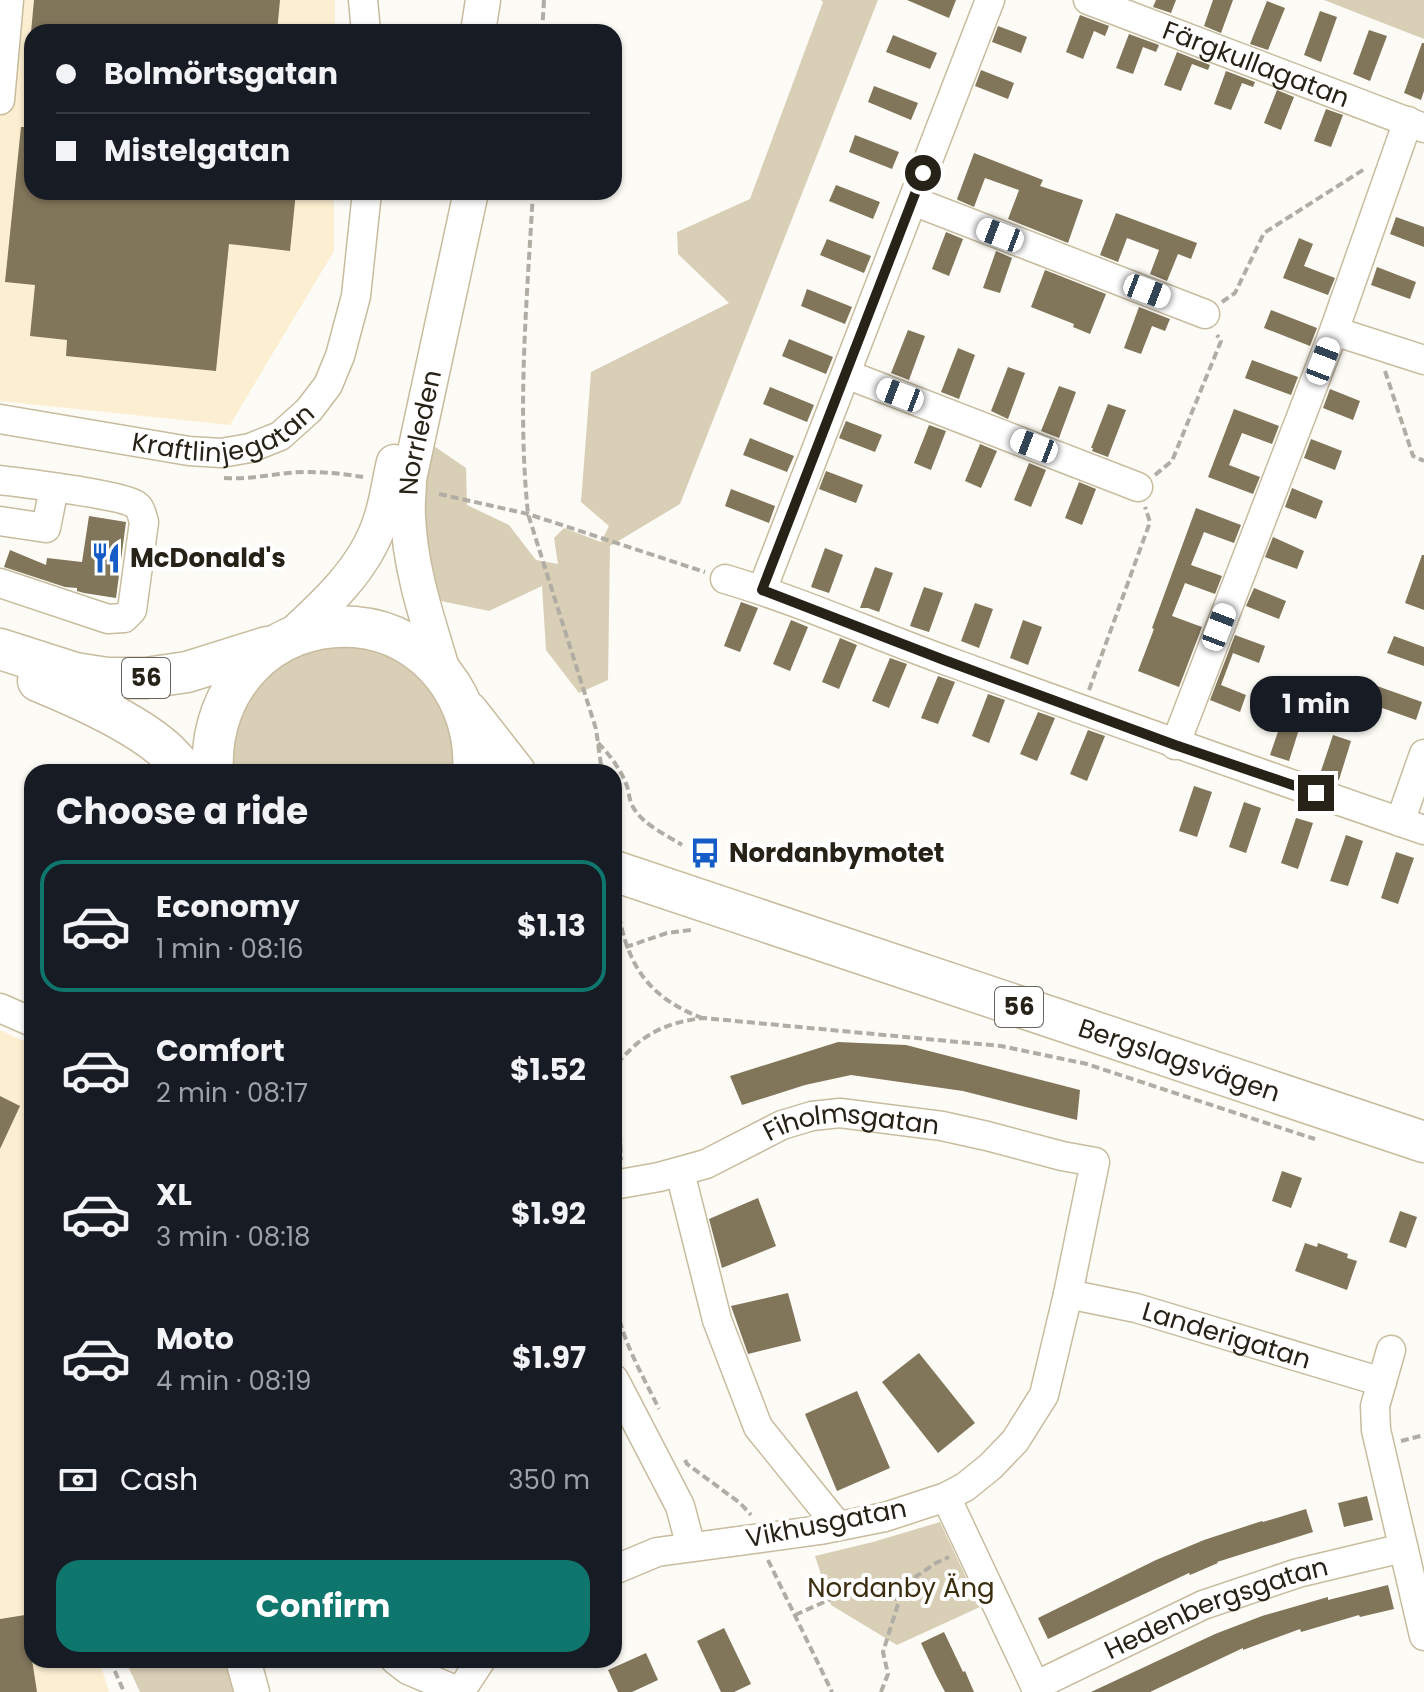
<!DOCTYPE html>
<html lang="en">
<head>
<meta charset="utf-8">
<style>
	body { margin:0; font-family:Poppins,sans-serif; background:#20242c; color:#f1f3f6; height:100vh; display:flex; flex-direction:column; font-size:30px; white-space:nowrap }
	* { box-sizing:border-box; margin:0 }
	p { font-size:26px; color:#9ea1a6 }
	.icon { flex:none; width:44px; height:44px; fill:none; stroke:currentColor; stroke-width:2; stroke-linecap:round; stroke-linejoin:round }
	.map { position:relative; flex:1; overflow:hidden }
	.side { position:absolute; left:24px; top:764px; width:598px; height:904px; display:flex; flex-direction:column; background:#171b24; border-radius:24px; box-shadow:0 2px 6px #0004 }
	.side>* { flex:none }
	.banner { position:absolute; left:24px; top:24px; width:598px; height:176px; border-radius:24px; box-shadow:0 2px 6px #0004; display:grid; align-content:center; height:176px; padding:0 32px; background:#171b24 }
	.end { position:absolute; width:36px; height:36px; margin:-18px; border:10px solid #272217; background:#fff; box-shadow:0 0 0 4px #fff }
	.from { border-radius:50% }
	.bubble { position:absolute; height:56px; border-radius:24px; background:#171b24; box-shadow:0 2px 6px #0004; font-size:26px; font-weight:700; line-height:56px; text-align:center }
	.car { position:absolute; width:24px; height:48px; margin:-24px -12px; border-radius:10px; box-shadow:0 0 6px 2px #0007; background:linear-gradient(#fff 24%,#345 0 40%,#fff 0 76%,#345 0 86%,#fff 0) }
	.banner b { display:flex; align-items:center; gap:28px; height:76px; font-size:30px }
	.banner b+b { border-top:2px solid #363941 }
	.banner i { width:20px; height:20px; background:#f1f3f6 }
	ul { padding:0; list-style:none }
	li { display:flex; align-items:center; gap:24px; height:132px; margin:0 16px 12px; padding:0 16px; border:4px solid transparent; border-radius:24px }
	li div { flex:1 }
	li b { display:block; font-size:30px }
	li em { font-style:normal; font-weight:700 }
	li.on { border-color:#0f766e }
	li>.icon { width:72px; height:72px; stroke-width:1.5 }
	h2 { padding:0 32px; font-size:36px; line-height:96px }
	.pay { display:flex; align-items:center; gap:20px; height:88px; padding:0 32px; font-size:30px }
	.pay p { margin-inline-start:auto }
	.cta { display:flex; gap:16px; margin-top:auto; padding:16px 32px }
	.cta a { flex:1; height:92px; border-radius:24px; background:#0f766e; color:#fff; font-size:32px; font-weight:700; line-height:92px; text-align:center }
	.map>svg:first-child { display:block }
</style>
</head>
<body>
<div class="map">
<svg width="1424" height="1692" viewBox="0 0 1424 1692">
	<rect width="100%" height="100%" fill="#fdfbf5"/>
	<g fill="#fcefd1">
		<polygon points="0,0 335,0 335,32 32,32 32,192 334,192 334,251 230,425 0,401"/>
		<polygon points="0,1030 32,1045 32,1660 99,1660 109,1692 0,1692"/>
	</g>
	<g fill="#d9ceb6">
		<polygon points="821,0 878,0 680,504 610,546 608,680 579,693 546,650 542,586 489,611 436,600 419,531 431,444 466,468 467,505 509,525 536,560 558,564 554,538 564,528 601,542 609,526 581,502 591,372 729,303 678,254 677,232 750,199 823,2"/>
		<polygon points="1324,0 1424,0 1424,39"/>
		<polygon points="311,641 388,647 447,703 458,772 225,772 245,688"/>
		<polygon points="940,1522 980,1607 897,1645 831,1605 815,1556 873,1542"/>
		<polygon points="125,1660 234,1660 242,1692 140,1692"/>
	</g>
	<g fill="#81755a">
		<polygon points="34,0 280,0 277,32 31,32"/>
		<polygon points="907,0 956,0 949,18"/>
		<polygon points="1156,0 1176,0 1171,13 1153,7"/>
		<polygon points="1213,0 1233,0 1221,33 1204,26"/>
		<polygon points="1267,1 1285,8 1268,50 1250,44"/>
		<polygon points="1320,11 1337,17 1321,62 1304,55"/>
		<polygon points="1080,15 1109,26 1105,36 1094,31 1083,59 1066,52"/>
		<polygon points="998,26 1027,37 1021,53 992,42"/>
		<polygon points="1369,30 1387,36 1370,81 1353,74"/>
		<polygon points="1129,34 1159,45 1156,52 1143,47 1133,74 1116,68"/>
		<polygon points="893,35 937,53 930,69 886,52"/>
		<polygon points="1422,43 1424,43 1424,91 1421,100 1404,93"/>
		<polygon points="1177,52 1210,65 1208,70 1192,64 1181,91 1164,85"/>
		<polygon points="981,70 1014,83 1008,99 975,86"/>
		<polygon points="1226,71 1255,82 1253,87 1242,83 1231,110 1214,104"/>
		<polygon points="874,86 918,103 911,120 868,102"/>
		<polygon points="1277,90 1294,97 1281,130 1264,123"/>
		<polygon points="1326,109 1343,115 1331,147 1314,141"/>
		<polygon points="21,127 32,127 32,192 296,192 290,251 229,244 216,371 66,356 67,340 30,336 35,285 5,282"/>
		<polygon points="855,135 899,152 892,169 849,152"/>
		<polygon points="974,153 1043,180 1040,186 1083,200 1068,243 1008,219 1019,190 985,178 974,207 958,200 957,199"/>
		<polygon points="836,185 880,202 873,219 829,201"/>
		<polygon points="1116,213 1197,243 1191,259 1178,254 1167,281 1150,274 1159,250 1127,238 1118,262 1100,255"/>
		<polygon points="1396,217 1424,227 1424,247 1390,234"/>
		<polygon points="946,232 963,239 949,276 932,269"/>
		<polygon points="1299,238 1313,244 1304,266 1335,278 1328,295 1283,278"/>
		<polygon points="827,239 871,256 864,273 820,255"/>
		<polygon points="996,251 1012,258 1000,293 983,288"/>
		<polygon points="1377,267 1416,282 1410,299 1371,285"/>
		<polygon points="1045,270 1106,294 1090,334 1073,327 1074,324 1031,307"/>
		<polygon points="807,289 852,307 845,324 801,306"/>
		<polygon points="1139,307 1170,319 1165,331 1152,326 1141,354 1124,348"/>
		<polygon points="1271,310 1317,328 1310,346 1264,328"/>
		<polygon points="908,330 925,336 909,380 891,373"/>
		<polygon points="789,339 833,357 826,374 782,356"/>
		<polygon points="958,348 975,355 959,399 941,392"/>
		<polygon points="1252,360 1298,377 1291,395 1245,378"/>
		<polygon points="1008,367 1025,373 1008,419 991,411"/>
		<polygon points="1059,386 1076,392 1059,438 1041,431"/>
		<polygon points="770,387 814,405 807,422 763,404"/>
		<polygon points="1330,389 1360,401 1353,420 1323,408"/>
		<polygon points="1108,404 1126,410 1108,457 1092,451 1093,448 1091,448"/>
		<polygon points="1234,409 1279,426 1272,444 1242,433 1229,465 1260,477 1253,494 1208,477"/>
		<polygon points="846,421 882,435 875,452 839,438"/>
		<polygon points="929,425 946,431 931,470 914,463"/>
		<polygon points="750,438 794,456 787,472 743,455"/>
		<polygon points="1311,439 1342,451 1335,470 1304,458"/>
		<polygon points="980,444 997,451 981,488 965,481"/>
		<polygon points="1029,463 1046,470 1031,507 1014,500"/>
		<polygon points="826,471 863,485 856,503 819,489"/>
		<polygon points="1079,482 1096,489 1082,525 1065,518"/>
		<polygon points="1292,488 1323,501 1316,519 1285,507"/>
		<polygon points="731,489 775,506 769,523 725,506"/>
		<polygon points="1196,508 1241,525 1234,543 1204,532 1191,565 1222,576 1215,594 1185,583 1172,616 1202,627 1179,687 1138,671 1154,629 1152,628"/>
		<polygon points="89,516 126,522 116,598 84,593 77,591 77,588 65,587 4,567 10,550 46,565 47,558 82,562"/>
		<polygon points="1273,537 1304,551 1297,569 1265,557"/>
		<polygon points="825,548 843,555 829,593 811,587"/>
		<polygon points="1422,555 1424,555 1424,610 1405,603"/>
		<polygon points="875,567 893,573 879,612 868,608 860,608"/>
		<polygon points="924,587 943,593 929,632 910,626"/>
		<polygon points="1254,588 1286,601 1279,619 1246,606"/>
		<polygon points="741,602 758,608 740,652 724,646"/>
		<polygon points="975,603 993,609 979,648 961,641"/>
		<polygon points="791,620 808,627 790,671 773,664"/>
		<polygon points="1023,620 1042,627 1028,665 1010,658"/>
		<polygon points="1235,635 1265,646 1259,663 1233,653 1221,685 1246,695 1240,712 1210,700"/>
		<polygon points="1394,636 1424,647 1424,666 1387,653"/>
		<polygon points="840,638 857,645 839,689 822,682"/>
		<polygon points="890,658 907,664 889,708 872,701"/>
		<polygon points="938,676 955,682 938,724 921,718"/>
		<polygon points="1377,686 1422,702 1416,720 1371,704"/>
		<polygon points="988,694 1005,700 989,743 972,736"/>
		<polygon points="1038,712 1055,718 1037,761 1020,754"/>
		<polygon points="1283,717 1301,723 1289,761 1270,755"/>
		<polygon points="1088,730 1105,736 1087,781 1070,774"/>
		<polygon points="1333,735 1351,741 1339,780 1320,774"/>
		<polygon points="1194,786 1212,792 1197,837 1179,831"/>
		<polygon points="1244,802 1261,808 1246,853 1229,847"/>
		<polygon points="1296,818 1313,823 1298,869 1281,863"/>
		<polygon points="1346,835 1363,841 1348,886 1330,881"/>
		<polygon points="1396,852 1414,858 1398,904 1381,898"/>
		<polygon points="838,1042 906,1045 1080,1090 1077,1120 963,1091 851,1075 805,1085 742,1105 730,1076"/>
		<polygon points="0,1096 20,1106 0,1149"/>
		<polygon points="1282,1171 1302,1178 1291,1208 1272,1201"/>
		<polygon points="758,1198 776,1246 722,1268 709,1219"/>
		<polygon points="1400,1211 1417,1217 1406,1248 1389,1242"/>
		<polygon points="1305,1243 1317,1247 1318,1243 1348,1254 1347,1258 1357,1261 1347,1290 1295,1271"/>
		<polygon points="788,1293 801,1341 748,1354 731,1306"/>
		<polygon points="919,1353 975,1423 938,1453 882,1382"/>
		<polygon points="857,1391 890,1468 837,1491 805,1414"/>
		<polygon points="1367,1496 1373,1520 1344,1527 1338,1503"/>
		<polygon points="1306,1509 1313,1532 1217,1562 1218,1563 1190,1575 1189,1573 1048,1639 1038,1618 1156,1560 1204,1540 1262,1521 1263,1522"/>
		<polygon points="1388,1585 1394,1609 1360,1617 1359,1615 1301,1632 1300,1629 1243,1650 1243,1648 1150,1692 1091,1692 1215,1634 1262,1616 1328,1597 1328,1600"/>
		<polygon points="25,1615 37,1692 0,1692 0,1619"/>
		<polygon points="724,1628 751,1684 734,1692 721,1692 697,1641"/>
		<polygon points="944,1632 963,1672 965,1671 974,1692 945,1692 936,1675 921,1643"/>
		<polygon points="646,1653 658,1680 632,1692 618,1692 608,1670"/>
	</g>
	<g fill="none" stroke-linecap="round" stroke-linejoin="round">
		<g stroke="#c8bc9f" stroke-width="31">
			<g id="minor">
				<polyline points="363,0 366,32"/>
				<path id="s1" d="M1088,0L1424,128"/>
				<polyline points="0,100 9,0"/>
				<polyline points="913,201 1205,314"/>
				<polyline points="1334,331 1424,360"/>
				<polyline points="846,374 1138,487"/>
				<path id="s2" d="M0,419L189,451L221,453L250,448L280,436L309,410L328,385L340,356L356,296L367,192"/>
				<path d="M0,480C22,483 124,495 136,505C141,508 142,516 144,522L132,610L124,618L108,619L0,583"/>
				<polyline points="0,521 46,528 54,488"/>
				<path d="M725,579C803,602 877,636 953,663C1110,720 1266,776 1424,830"/>
				<polyline points="762,590 990,0"/>
				<polyline points="1175,745 1334,331 1408,121"/>
				<polyline points="1400,822 1424,754"/>
				<polyline points="0,1008 32,1022"/>
				<polyline points="680,1172 717,1320 758,1427 838,1526"/>
				<path id="s3" d="M614,1185L659,1177L706,1164L782,1125L812,1116L840,1113L942,1126L987,1136L1062,1156L1095,1162L1068,1294L1044,1395L1015,1441L991,1466L965,1487L946,1497L885,1517L820,1530L657,1552L614,1570"/>
				<path id="s4" d="M1068,1294L1136,1308L1382,1382"/>
				<polyline points="1391,1350 1375,1406 1376,1430 1424,1636"/>
				<polyline points="614,1379 680,1506 691,1547"/>
				<polyline points="946,1497 1038,1692"/>
				<polyline points="395,1660 408,1670 460,1692"/>
				<path id="s5" d="M1035,1686L1203,1605L1298,1573L1403,1548"/>
				<polyline points="460,1692 481,1660"/>
			</g>
		</g>
		<g stroke="#c8bc9f" stroke-width="37">
			<g id="major">
				<polyline points="478,32 483,0"/>
				<path d="M289,638C324,606 365,569 380,522C387,503 389,482 394,462"/>
				<path id="s6" d="M444,675C429,624 410,571 408,516C407,504 409,491 409,479L471,192"/>
				<polyline points="243,1660 252,1692"/>
			</g>
		</g>
		<g stroke="#c8bc9f" stroke-width="43">
			<g id="highway">
				<polyline points="0,649 75,673 107,678 146,678 187,672 267,647"/>
				<path d="M38,681C77,697 132,721 164,749C172,756 179,765 186,772"/>
				<polyline points="468,712 515,772"/>
				<path d="M213,772C208,689 270,621 355,627C429,633 478,701 473,772"/>
				<path id="s7" d="M614,871L1424,1142"/>
			</g>
		</g>
		<g stroke="#b0ada5" stroke-width="4" stroke-dasharray="8 4" stroke-linecap="butt">
			<polyline points="542,32 544,0"/>
			<path d="M533,192C527,299 517,407 528,514L596,729L602,772"/>
			<polyline points="1222,302 1235,293 1264,233 1366,168"/>
			<polyline points="1385,371 1413,456 1424,461"/>
			<polyline points="1155,475 1172,461 1221,341 1217,335"/>
			<path d="M224,478C252,480 279,472 306,472C326,472 344,474 363,477"/>
			<polyline points="439,494 528,514 705,572"/>
			<polyline points="1089,690 1150,522 1145,507"/>
			<path d="M598,743C610,755 621,770 627,786C629,792 629,799 632,805C641,824 665,834 682,845"/>
			<path d="M617,904C626,962 645,996 702,1018"/>
			<polyline points="614,951 667,933 691,930"/>
			<polyline points="618,1060 617,951 620,923"/>
			<polyline points="618,1085 621,1160"/>
			<path d="M618,1088C618,1080 617,1068 619,1061C620,1060 627,1053 628,1052C649,1030 675,1021 704,1018L1001,1046L1087,1064L1315,1139"/>
			<polyline points="614,1239 619,1205"/>
			<path d="M614,1285C615,1329 640,1370 659,1409"/>
			<polyline points="1401,1441 1424,1435"/>
			<polyline points="685,1460 687,1464 740,1503 751,1515"/>
			<polyline points="768,1560 832,1692"/>
			<polyline points="795,1615 867,1583 893,1592 936,1563 949,1557"/>
			<polyline points="110,1660 124,1692"/>
			<polyline points="881,1692 888,1674 883,1652 898,1604 893,1592"/>
		</g>
		<use href="#minor" stroke="#fff" stroke-width="28"/>
		<use href="#major" stroke="#fff" stroke-width="34"/>
		<use href="#highway" stroke="#fff" stroke-width="40"/>
	</g>
	<g fill="none" stroke-linecap="round" stroke-linejoin="round">
		<polyline stroke="#272217" stroke-width="10" points="923,173 762,590 944,660 1175,745 1316,793"/>
	</g>
	<defs>
		<g id="restaurant-bare" transform="scale(2.4)"><path d="M-5-6h1v4h1v-4h1v4h1v-4h1v5L-1.5 .5V6h-2V.5L-5-1ZM5-6V6H3V1.5H1.5Q1.5-4 5-6Z" fill="#155cc7" stroke="#fff" stroke-width="2.5" paint-order="stroke"/></g>
		<g id="bus-bare" transform="scale(2.4)"><path d="M-5-6H5V4H4V6H2V4H-2V6H-4V4H-5ZM-3.5-4V0h7V-4ZM-3.5 1.2v1.5H-2V1.2ZM2 1.2v1.5H3.5V1.2Z" fill="#155cc7" stroke="#fff" stroke-width="2.5" paint-order="stroke"/></g>
	</defs>
	<g fill-rule="evenodd">
		<use href="#restaurant-bare" x="106" y="558"/>
		<use href="#bus-bare" x="705" y="853"/>
	</g>
	<g text-anchor="middle" stroke-width="8" stroke-linejoin="round" paint-order="stroke">
		<g fill="#fff" stroke="#68645d" stroke-width="2">
			<rect x="122" y="658" width="48" height="40" rx="6"/>
			<rect x="995" y="987" width="48" height="40" rx="6"/>
		</g>
		<g font-size="24" font-weight="bold" fill="#272217">
			<text x="146" y="686">56</text>
			<text x="1019" y="1015">56</text>
		</g>
		<g font-size="26" fill="#272217" stroke="#fff">
			<text dy="9" stroke="none"><textPath href="#s1" startOffset="180">Färgkullagatan</textPath></text>
			<text dy="9" stroke="none"><textPath href="#s2" startOffset="230">Kraftlinjegatan</textPath></text>
			<text dy="9" stroke="none"><textPath href="#s6" startOffset="248">Norrleden</textPath></text>
			<text dy="9" stroke="none"><textPath href="#s7" startOffset="596">Bergslagsvägen</textPath></text>
			<text dy="9" stroke="none"><textPath href="#s3" startOffset="250">Fiholmsgatan</textPath></text>
			<text dy="9" stroke="none"><textPath href="#s4" startOffset="164">Landerigatan</textPath></text>
			<text transform="translate(826 1523) rotate(-11)" y="9">Vikhusgatan</text>
			<text dy="9" stroke="none"><textPath href="#s5" startOffset="198">Hedenbergsgatan</textPath></text>
		</g>
		<g font-size="26" font-weight="bold" fill="#272217" stroke="#fff" text-anchor="start">
			<text x="130" y="567">McDonald's</text>
			<text x="729" y="862">Nordanbymotet</text>
		</g>
		<g font-size="26" fill="#3b2e0f" stroke="#fff">
			<text x="901" y="1597">Nordanby Äng</text>
		</g>
	</g>
</svg>
<i class="end from" style="left:923px;top:173px"></i>
<i class="end" style="left:1316px;top:793px"></i>
<div class="bubble" style="left:1250px;top:676px;width:132px">1 min</div>
<i class="car" style="left:1000px;top:235px;rotate:291deg"></i>
<i class="car" style="left:1147px;top:291px;rotate:111deg"></i>
<i class="car" style="left:1323px;top:361px;rotate:21deg"></i>
<i class="car" style="left:900px;top:395px;rotate:291deg"></i>
<i class="car" style="left:1034px;top:446px;rotate:291deg"></i>
<i class="car" style="left:1219px;top:627px;rotate:21deg"></i>
<div class="banner">
<b><i class="from"></i>Bolmörtsgatan</b>
<b><i></i>Mistelgatan</b>
</div>
<section class="side">
<h2>Choose a ride</h2>
<ul>
<li class="on"><svg class="icon" aria-label="car" viewBox="0 0 24 24"><path d="M5 17H2v-5l4-1 3-4h7l3 4 3 1v5h-3M9 17h6M6 11h13"/><circle cx="7" cy="17" r="2"/><circle cx="17" cy="17" r="2"/></svg><div><b>Economy</b><p>1 min · 08:16</p></div><em>$1.13</em></li>
<li><svg class="icon" aria-label="car" viewBox="0 0 24 24"><path d="M5 17H2v-5l4-1 3-4h7l3 4 3 1v5h-3M9 17h6M6 11h13"/><circle cx="7" cy="17" r="2"/><circle cx="17" cy="17" r="2"/></svg><div><b>Comfort</b><p>2 min · 08:17</p></div><em>$1.52</em></li>
<li><svg class="icon" aria-label="car" viewBox="0 0 24 24"><path d="M5 17H2v-5l4-1 3-4h7l3 4 3 1v5h-3M9 17h6M6 11h13"/><circle cx="7" cy="17" r="2"/><circle cx="17" cy="17" r="2"/></svg><div><b>XL</b><p>3 min · 08:18</p></div><em>$1.92</em></li>
<li><svg class="icon" aria-label="car" viewBox="0 0 24 24"><path d="M5 17H2v-5l4-1 3-4h7l3 4 3 1v5h-3M9 17h6M6 11h13"/><circle cx="7" cy="17" r="2"/><circle cx="17" cy="17" r="2"/></svg><div><b>Moto</b><p>4 min · 08:19</p></div><em>$1.97</em></li>
</ul>
<div class="pay"><svg class="icon" aria-label="cash" viewBox="0 0 24 24"><path d="M3 7h18v10H3z"/><circle cx="12" cy="12" r="2"/></svg>Cash<p>350 m</p></div>
<div class="cta"><a>Confirm</a></div>
</section>
</div>
</body>
</html>
